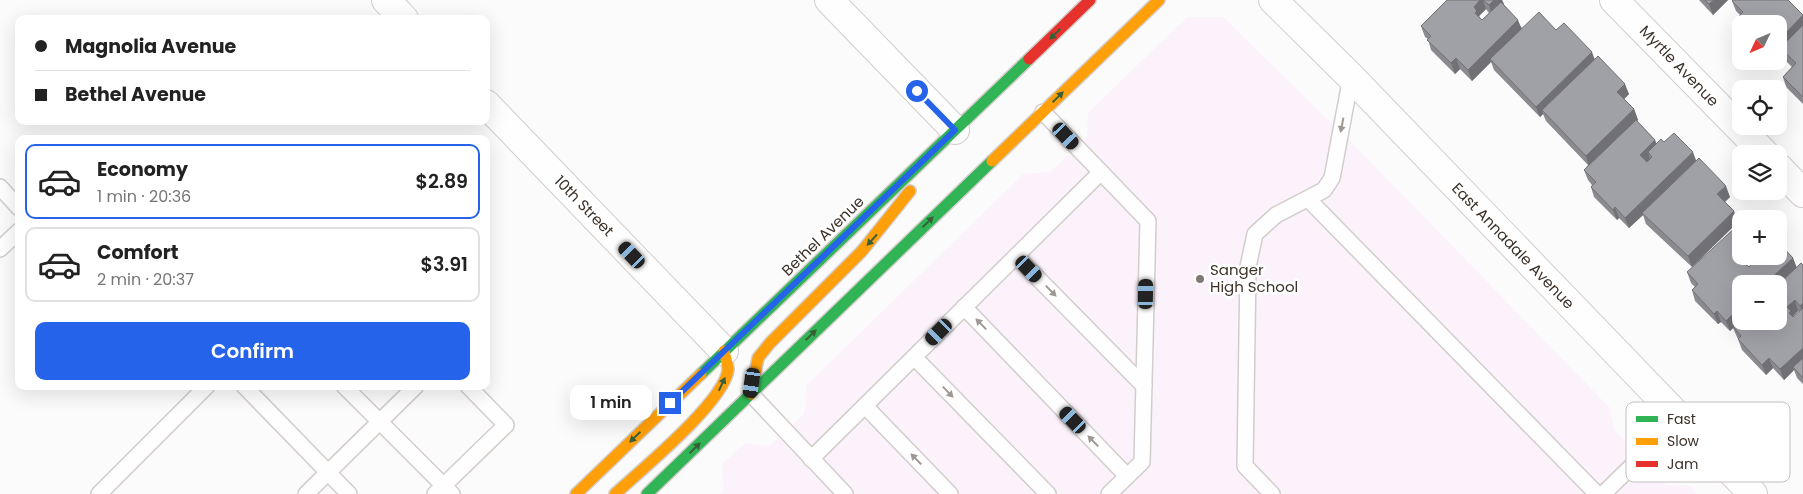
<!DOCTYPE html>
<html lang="en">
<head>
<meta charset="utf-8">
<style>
	body { margin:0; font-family:Poppins,sans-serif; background:#f2f2f2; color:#222; height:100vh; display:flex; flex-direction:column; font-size:19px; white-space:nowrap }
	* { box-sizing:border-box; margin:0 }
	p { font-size:16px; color:#767676 }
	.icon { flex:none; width:28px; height:28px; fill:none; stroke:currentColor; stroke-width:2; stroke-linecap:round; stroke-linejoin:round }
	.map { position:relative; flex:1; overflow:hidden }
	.details { position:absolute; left:15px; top:135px; width:475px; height:255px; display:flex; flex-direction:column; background:#fff; border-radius:10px; box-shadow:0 5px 20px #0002 }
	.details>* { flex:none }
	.top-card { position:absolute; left:15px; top:15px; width:475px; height:110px; border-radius:10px; box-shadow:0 5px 20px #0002; display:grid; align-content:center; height:110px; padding:0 20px; background:#fff }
	.needle { width:32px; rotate:226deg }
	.tools { position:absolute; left:1732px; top:15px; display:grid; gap:10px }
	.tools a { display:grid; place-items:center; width:55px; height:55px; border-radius:10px; background:#fff; box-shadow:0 5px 20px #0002; font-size:25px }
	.end { position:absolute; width:22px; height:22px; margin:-11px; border:6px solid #2563eb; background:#fff; box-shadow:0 0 0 2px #fff }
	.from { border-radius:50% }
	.bubble { position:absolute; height:35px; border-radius:10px; background:#fff; box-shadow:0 5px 20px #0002; font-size:16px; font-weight:600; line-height:35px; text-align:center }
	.car { position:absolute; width:15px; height:30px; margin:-15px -8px; border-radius:6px; box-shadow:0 0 4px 1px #0007; background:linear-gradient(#222 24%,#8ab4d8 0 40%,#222 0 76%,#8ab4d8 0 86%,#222 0) }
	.top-card b { display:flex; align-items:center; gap:18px; height:48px; font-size:19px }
	.top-card b+b { border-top:1px solid #e0e0e0 }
	.top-card i { width:12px; height:12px; background:#222 }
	ul { padding:9px 0 0; list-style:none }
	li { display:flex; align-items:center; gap:15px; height:75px; margin:0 10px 8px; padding:0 10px; border:2px solid #e0e0e0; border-radius:10px }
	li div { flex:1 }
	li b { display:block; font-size:19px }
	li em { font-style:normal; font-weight:600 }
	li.current { border-color:#2563eb }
	li>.icon { width:45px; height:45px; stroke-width:1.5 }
	.cta { display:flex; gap:10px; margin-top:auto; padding:10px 20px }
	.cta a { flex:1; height:58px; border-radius:10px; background:#2563eb; color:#fff; font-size:20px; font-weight:600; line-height:58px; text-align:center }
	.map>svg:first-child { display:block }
</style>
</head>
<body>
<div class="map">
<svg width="1803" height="494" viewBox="0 0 1803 494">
	<rect width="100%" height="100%" fill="#fbfbfb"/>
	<polygon fill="#fcf2fc" points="1187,17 1223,17 1359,150 1610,408 1614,429 1666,485 1690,486 1697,494 719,494 724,490 722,464 745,443 769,446 804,414 807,385 1023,174 1050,172 1087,137 1088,113"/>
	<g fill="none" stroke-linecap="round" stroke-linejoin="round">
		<g stroke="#d3cdca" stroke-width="18">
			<g id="lane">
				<polyline points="1043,112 1148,221 1142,462 1109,494"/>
				<polyline points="0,187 19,208"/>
				<polyline points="1308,199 1597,494"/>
				<polyline points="0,249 19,231"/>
				<polyline points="1016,256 1144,386"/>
				<polyline points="964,307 1127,476"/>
				<polyline points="914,357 1048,494"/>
				<polyline points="244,386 349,494"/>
				<polyline points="344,386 452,494"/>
				<polyline points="751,394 845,494"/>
				<polyline points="865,406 950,494"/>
				<polyline points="811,459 1101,172"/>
				<polyline points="99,494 207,386"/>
				<polyline points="306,494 416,386"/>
				<polyline points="435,494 506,425 468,386"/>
				<polyline points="1272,494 1245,466 1248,267 1255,234 1276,215 1324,190 1332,178 1351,77"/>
				<polyline points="1603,494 1680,419"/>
			</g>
		</g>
		<g stroke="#d3cdca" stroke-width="30">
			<g id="street">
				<polyline points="386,0 404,19"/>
				<polyline points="829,0 955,130"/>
				<polyline points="1273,0 1351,77 1753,494"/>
				<polyline points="1614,0 1765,154"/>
				<polyline points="486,104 724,351"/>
				<polyline points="1779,168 1803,193"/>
			</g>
		</g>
		<g stroke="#d3cdca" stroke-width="14">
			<g id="fast">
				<polyline points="701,374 1029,59"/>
				<polyline points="647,494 992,161"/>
			</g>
		</g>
		<g stroke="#d3cdca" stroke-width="14">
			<g id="slow">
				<polyline points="992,161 1159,0"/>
				<polyline points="751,394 758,358 770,343 862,251 910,191"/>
				<polyline points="576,494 701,374"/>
				<path d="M615,494C641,470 724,402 728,370C728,364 725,357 724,351"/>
			</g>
		</g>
		<g stroke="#d3cdca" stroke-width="14">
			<polyline id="jam" points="1029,59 1090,0"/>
		</g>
		<use href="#lane" stroke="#fefefe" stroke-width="15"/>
		<use href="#street" stroke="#fefefe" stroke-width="28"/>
		<use href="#fast" stroke="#30b455" stroke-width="11"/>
		<use href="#slow" stroke="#ff9f0a" stroke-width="11"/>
		<use href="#jam" stroke="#e5322d" stroke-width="11"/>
	</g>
	<g fill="#8a8a90" fill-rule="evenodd">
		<path d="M1447,0H1502L1504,5L1522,28L1556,30L1595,59L1629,94L1624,99L1634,109L1638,120L1637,121L1655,140L1656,143L1664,142L1696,161L1730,197L1725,202L1738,222L1692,267L1646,224L1643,215L1629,228L1619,218L1617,220L1594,197L1591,187L1592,185L1588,180L1584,170L1588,165L1546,121L1543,114L1540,117L1494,70L1491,62L1472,81L1460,69L1455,74L1431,50L1428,39L1425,37L1421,26ZM1486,9L1489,13L1482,20L1479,16Z"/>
		<polygon points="1699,0 1728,0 1713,15"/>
		<polygon points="1732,1 1803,15 1803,104 1786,87 1783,77 1792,67 1784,59 1782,51 1779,54 1779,24 1742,24 1740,15 1736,11"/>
		<path d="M1741,256H1779L1793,258L1796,268L1803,265V384L1797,378L1794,370L1784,380L1773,368L1766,375L1742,350L1738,339L1737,337L1733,328L1730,331L1721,322L1718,324L1695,301L1692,290L1695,287L1691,283L1687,272ZM1753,259L1754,262L1749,267L1747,265ZM1798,311L1799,312L1793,317V316Z"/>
	</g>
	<g fill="#707075">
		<polygon points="1480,0 1483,0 1486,9 1479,16 1481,21 1475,13 1474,7"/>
		<polygon points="1494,0 1502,0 1504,4 1492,16 1489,5"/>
		<polygon points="1714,0 1728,0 1713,15 1709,4"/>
		<polygon points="1803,15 1803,30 1780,48 1782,51 1779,54 1779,40"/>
		<polygon points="1518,20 1522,30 1490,59 1491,62 1472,81 1468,70"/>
		<polygon points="1592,52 1596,63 1542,110 1543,114 1540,117 1536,107"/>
		<polygon points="1456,58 1460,69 1455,74 1451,63"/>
		<polygon points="1625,84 1629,94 1621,102 1617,92"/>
		<polygon points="1634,109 1638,120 1589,167 1586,156"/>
		<polygon points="1655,140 1659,151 1648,152 1650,159 1644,165 1640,155"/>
		<polygon points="1693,152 1697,163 1642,213 1643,215 1629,228 1625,218"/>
		<polygon points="1726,186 1730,197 1721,205 1717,194"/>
		<polygon points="1615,207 1619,218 1617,220 1613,210"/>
		<polygon points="1734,211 1738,222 1692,267 1688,256"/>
		<polygon points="1741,256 1752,256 1753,259 1743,269 1739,259"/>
		<polygon points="1793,258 1797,268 1779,284 1765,284"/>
		<polygon points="1795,300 1798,311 1793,316 1793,323 1787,307"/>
		<polygon points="1803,303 1803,314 1800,306"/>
		<polygon points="1741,306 1741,320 1730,331 1726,321"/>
		<polygon points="1717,311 1721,322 1718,324 1714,314"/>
		<polygon points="1803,348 1803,362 1793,367 1794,370 1784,380 1780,369"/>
		<polygon points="1769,358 1773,368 1766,375 1762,365"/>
	</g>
	<g fill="#a0a0a7" stroke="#707075">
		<polygon points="1447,0 1480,0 1474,7 1477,11 1475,13 1482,20 1501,2 1518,20 1468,70 1456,58 1451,63 1427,40 1431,36 1421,26"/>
		<polygon points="1483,0 1494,0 1489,5"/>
		<polygon points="1705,0 1714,0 1709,4"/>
		<polygon points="1733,0 1788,0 1803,15 1779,40 1779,24 1747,24 1739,16 1743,12 1732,1"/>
		<polygon points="1539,12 1556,30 1564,23 1592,52 1536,107 1490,59"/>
		<polygon points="1803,25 1803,97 1783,77 1796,63 1780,48"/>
		<polygon points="1598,56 1625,84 1617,92 1634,109 1586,156 1542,110"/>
		<polygon points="1636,120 1655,140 1640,155 1647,162 1652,157 1648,152 1661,139 1664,142 1674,133 1693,152 1625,218 1615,207 1613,210 1591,187 1596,182 1584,170"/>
		<polygon points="1699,158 1726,186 1717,194 1734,211 1688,256 1642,213"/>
		<polygon points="1738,225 1741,229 1741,256 1739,259 1749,267 1756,259 1753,256 1779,256 1779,243 1793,258 1765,284 1741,284 1741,306 1726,321 1717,311 1714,314 1692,290 1698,284 1687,272"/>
		<polygon points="1801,263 1803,265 1803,303 1800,306 1795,300 1787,307 1791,311 1789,313 1793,317 1803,308 1803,348 1780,369 1769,358 1762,365 1738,339 1741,336 1733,326 1741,319 1741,321 1779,321 1779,284"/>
		<polygon points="1803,358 1803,378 1793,367"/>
	</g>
	<defs><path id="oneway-solid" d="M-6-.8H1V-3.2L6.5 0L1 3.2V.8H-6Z" transform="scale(1.25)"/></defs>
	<g fill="#385f38">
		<use href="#oneway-solid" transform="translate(1055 34) rotate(136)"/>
		<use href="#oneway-solid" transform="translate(1058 97) rotate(-44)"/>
		<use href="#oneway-solid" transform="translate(928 222) rotate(-44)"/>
		<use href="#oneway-solid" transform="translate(872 240) rotate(132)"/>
		<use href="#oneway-solid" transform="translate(811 335) rotate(-44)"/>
		<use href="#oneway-solid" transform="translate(722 384) rotate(-65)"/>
		<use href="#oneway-solid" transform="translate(635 437) rotate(136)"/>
		<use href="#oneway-solid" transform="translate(695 448) rotate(-44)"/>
	</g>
	<g fill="#9e9894">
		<use href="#oneway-solid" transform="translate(1342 125) rotate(101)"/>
		<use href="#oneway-solid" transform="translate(1051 291) rotate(46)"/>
		<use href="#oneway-solid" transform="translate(981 324) rotate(-134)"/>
		<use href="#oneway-solid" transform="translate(948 392) rotate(46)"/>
		<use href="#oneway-solid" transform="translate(1093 441) rotate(-134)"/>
		<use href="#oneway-solid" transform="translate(916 459) rotate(-134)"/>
	</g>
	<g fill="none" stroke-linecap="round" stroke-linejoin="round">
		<polyline stroke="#2563eb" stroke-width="6" points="670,403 955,130 917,91"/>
	</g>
	<circle fill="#807872" stroke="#fff" stroke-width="2" cx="1200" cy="279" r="5"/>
	<g text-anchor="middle" stroke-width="5" stroke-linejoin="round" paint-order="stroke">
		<g font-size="15" fill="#3d3129" stroke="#fff">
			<text transform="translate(1679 66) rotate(46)" y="5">Myrtle Avenue</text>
			<text transform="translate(584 206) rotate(46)" y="5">10th Street</text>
			<text transform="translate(823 236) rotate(-44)" y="5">Bethel Avenue</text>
			<text transform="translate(1513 246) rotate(46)" y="5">East Annadale Avenue</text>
		</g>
		<g font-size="15" fill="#3d3129" stroke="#fff" text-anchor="start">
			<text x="1210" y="275">Sanger<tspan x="1210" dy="17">High School</tspan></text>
		</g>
	</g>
	<rect x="1626" y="402" width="164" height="80" rx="8" fill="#fff" stroke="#c5c1bf" stroke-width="1"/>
	<rect x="1636" y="416" width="22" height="6" fill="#30b455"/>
	<rect x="1636" y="438" width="22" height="7" fill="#ff9f0a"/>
	<rect x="1636" y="461" width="22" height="6" fill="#e5322d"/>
	<g font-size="14" fill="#3d3129">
		<text x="1667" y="424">Fast</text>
		<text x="1667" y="446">Slow</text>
		<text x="1667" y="469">Jam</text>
	</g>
</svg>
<div class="tools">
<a><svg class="needle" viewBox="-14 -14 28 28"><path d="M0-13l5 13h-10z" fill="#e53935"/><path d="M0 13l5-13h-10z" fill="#767676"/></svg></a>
<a><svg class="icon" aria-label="locate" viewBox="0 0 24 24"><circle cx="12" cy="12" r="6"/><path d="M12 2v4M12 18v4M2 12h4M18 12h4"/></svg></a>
<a><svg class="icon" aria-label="layers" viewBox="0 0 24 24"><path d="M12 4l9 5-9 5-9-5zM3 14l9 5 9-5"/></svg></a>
<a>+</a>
<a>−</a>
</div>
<i class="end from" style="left:917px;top:91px"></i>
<i class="end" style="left:670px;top:403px"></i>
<div class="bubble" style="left:570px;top:385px;width:82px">1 min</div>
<i class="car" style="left:1066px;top:136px;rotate:137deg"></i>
<i class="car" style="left:632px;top:255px;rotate:316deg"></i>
<i class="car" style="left:1029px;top:269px;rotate:136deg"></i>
<i class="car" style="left:1146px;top:294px;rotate:1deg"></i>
<i class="car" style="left:939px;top:332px;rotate:225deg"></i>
<i class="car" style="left:752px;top:383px;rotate:188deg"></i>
<i class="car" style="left:1073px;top:420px;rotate:316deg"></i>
<div class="top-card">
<b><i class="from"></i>Magnolia Avenue</b>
<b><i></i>Bethel Avenue</b>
</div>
<section class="details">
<ul>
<li class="current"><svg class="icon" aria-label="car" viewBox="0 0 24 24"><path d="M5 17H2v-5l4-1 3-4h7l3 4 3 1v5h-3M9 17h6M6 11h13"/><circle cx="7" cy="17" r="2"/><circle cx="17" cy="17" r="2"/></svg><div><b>Economy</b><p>1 min · 20:36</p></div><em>$2.89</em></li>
<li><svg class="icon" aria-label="car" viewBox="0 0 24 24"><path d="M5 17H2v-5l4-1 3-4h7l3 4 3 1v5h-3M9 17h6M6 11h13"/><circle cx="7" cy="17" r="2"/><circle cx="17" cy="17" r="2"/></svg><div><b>Comfort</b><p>2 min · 20:37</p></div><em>$3.91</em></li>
</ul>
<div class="cta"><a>Confirm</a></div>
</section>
</div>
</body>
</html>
